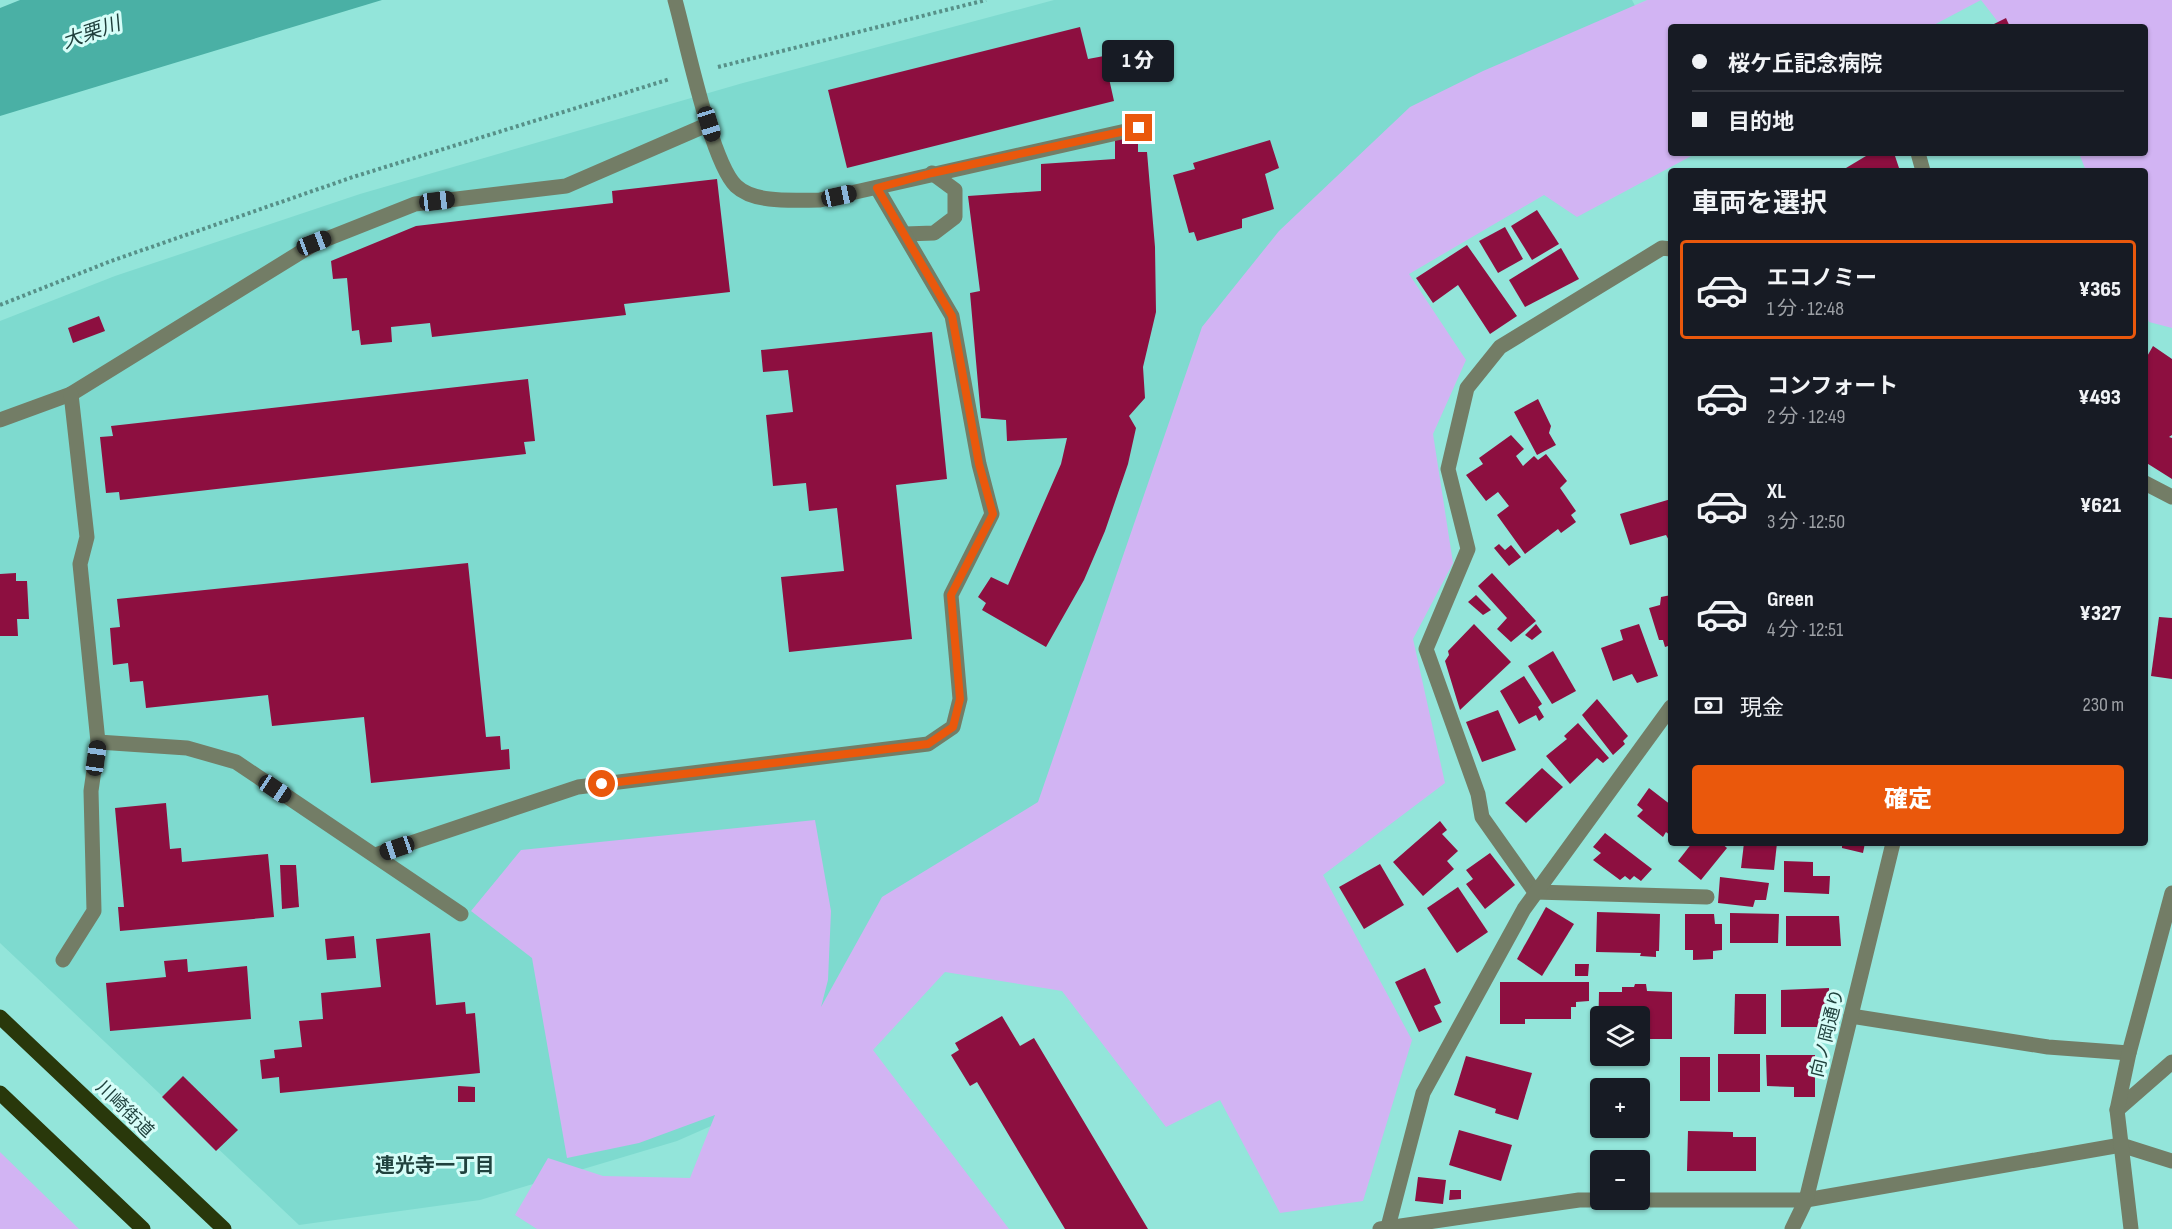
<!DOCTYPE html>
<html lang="ja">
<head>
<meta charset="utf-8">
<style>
	body { margin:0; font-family:"Sofia Sans Condensed","Noto Sans JP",sans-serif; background:#242831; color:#f1f3f6; height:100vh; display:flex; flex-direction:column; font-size:22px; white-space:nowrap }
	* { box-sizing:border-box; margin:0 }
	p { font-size:20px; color:#9ea1a6 }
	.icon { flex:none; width:33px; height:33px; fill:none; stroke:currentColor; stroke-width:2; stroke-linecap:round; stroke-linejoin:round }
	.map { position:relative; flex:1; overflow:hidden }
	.sheet { position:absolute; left:1668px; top:168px; width:480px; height:678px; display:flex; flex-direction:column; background:#171b24; border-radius:6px; box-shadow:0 2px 4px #0004 }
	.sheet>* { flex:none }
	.banner { position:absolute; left:1668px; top:24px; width:480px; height:132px; border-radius:6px; box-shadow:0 2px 4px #0004; display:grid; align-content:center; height:132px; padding:0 24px; background:#171b24 }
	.fabs { position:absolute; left:1590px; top:1006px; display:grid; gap:12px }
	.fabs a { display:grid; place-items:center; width:60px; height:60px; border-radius:6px; background:#171b24; box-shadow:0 2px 4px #0004; font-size:30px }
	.end { position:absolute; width:27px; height:27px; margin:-14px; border:8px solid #ea580c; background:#fff; box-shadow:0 0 0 3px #fff }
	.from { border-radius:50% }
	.bubble { position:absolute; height:42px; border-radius:6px; background:#171b24; box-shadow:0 2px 4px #0004; font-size:20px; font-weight:800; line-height:42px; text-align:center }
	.car { position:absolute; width:18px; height:36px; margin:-18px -9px; border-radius:8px; box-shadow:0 0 4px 2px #0007; background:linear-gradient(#222 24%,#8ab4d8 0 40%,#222 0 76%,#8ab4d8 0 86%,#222 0) }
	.banner b { display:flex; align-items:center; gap:21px; height:57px; font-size:22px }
	.banner b+b { border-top:2px solid #363941 }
	.banner i { width:15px; height:15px; background:#f1f3f6 }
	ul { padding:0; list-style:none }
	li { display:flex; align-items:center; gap:18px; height:99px; margin:0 12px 9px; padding:0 12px; border:3px solid transparent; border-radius:6px }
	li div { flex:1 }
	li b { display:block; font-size:22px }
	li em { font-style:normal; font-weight:800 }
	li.current { border-color:#ea580c }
	li>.icon { width:54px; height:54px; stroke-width:1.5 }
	h2 { padding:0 24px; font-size:27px; line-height:72px }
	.pay { display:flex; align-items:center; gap:15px; height:66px; padding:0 24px; font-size:22px }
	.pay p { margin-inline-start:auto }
	.cta { display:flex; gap:12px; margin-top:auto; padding:12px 24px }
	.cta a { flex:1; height:69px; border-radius:6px; background:#ea580c; color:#fff; font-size:24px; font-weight:800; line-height:69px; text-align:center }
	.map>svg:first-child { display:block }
</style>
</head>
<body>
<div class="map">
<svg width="2172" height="1229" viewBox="0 0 2172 1229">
	<rect width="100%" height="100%" fill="#93e5da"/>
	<polygon fill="#7edacf" points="1054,0 1632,0 1654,43 1304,264 1015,865 818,1079 677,1141 480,1200 299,1225 0,943 0,321 115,276 360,194 743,83"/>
	<g fill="#d2b4f3">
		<polygon points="1647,0 2172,0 2172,328 2149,322 2145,313 2145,171 2086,171 2079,153 2145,153 2145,27 2002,27 1981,0 1930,27 1671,27 1671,153 1697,153 1577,217 1544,195 1409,274 1466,360 1433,434 1453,563 1413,639 1445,783 1323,875 1412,1040 1363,1201 1280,1213 1220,1100 1166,1127 1062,991 945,972 873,1050 1009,1229 537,1229 515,1215 548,1158 603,1176 690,1178 715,1115 639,1143 567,1158 532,958 471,911 521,850 815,820 831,911 828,980 821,1007 882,897 1038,802 1202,327 1279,231 1410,107 1483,71"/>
		<polygon points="0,1152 79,1229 0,1229"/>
	</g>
	<polygon fill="#4ab0a5" points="20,0 382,0 0,116 0,8"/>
	<g fill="#8d0f40">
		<polygon points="2006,18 2010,27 1988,27"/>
		<polygon points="1080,27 1088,59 1104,56 1114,101 847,168 828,90"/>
		<polygon points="1138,136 1138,152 1147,152 1155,247 1156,312 1143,367 1145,398 1129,416 1136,428 1128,464 1105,531 1084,580 1046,647 982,610 986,603 978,597 991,577 1008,585 1061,464 1067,438 1007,441 1006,420 981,418 970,293 980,291 968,196 1041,191 1041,164 1115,159 1115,137"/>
		<polygon points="1270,140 1279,168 1265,174 1274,209 1242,219 1242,228 1197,241 1194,232 1189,233 1173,175 1195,169 1193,163"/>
		<polygon points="1871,153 1894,153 1900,171 1841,171"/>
		<polygon points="717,179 730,292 624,304 626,315 432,337 430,323 391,327 392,342 361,345 359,330 352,331 347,278 333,279 331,261 416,226 613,203 612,191"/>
		<polygon points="1537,210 1559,244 1532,260 1511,226"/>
		<polygon points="1505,227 1523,259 1498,273 1479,241"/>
		<polygon points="1467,245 1517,316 1490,334 1458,285 1433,303 1416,278"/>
		<polygon points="1561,248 1579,279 1525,307 1509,280"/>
		<polygon points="99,316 105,331 73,343 68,328"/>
		<polygon points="932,332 947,479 896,485 912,639 789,652 781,577 844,571 837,508 809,511 806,483 773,486 766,415 793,412 788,370 763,372 761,350"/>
		<polygon points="2153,346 2172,359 2172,435 2169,437 2172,438 2172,479 2145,462 2145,360"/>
		<polygon points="528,379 535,441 524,442 526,454 120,500 119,492 106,493 100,437 113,436 111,426"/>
		<polygon points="1538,399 1551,426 1549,433 1556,445 1537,455 1514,412"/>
		<polygon points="1511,435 1524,449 1516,456 1523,466 1534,456 1538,460 1546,454 1567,481 1560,488 1576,511 1571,515 1576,522 1561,533 1558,529 1525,554 1497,515 1509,506 1498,492 1486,501 1466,475 1483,464 1479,458"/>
		<polygon points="1671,499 1671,544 1666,535 1630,545 1620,514"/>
		<polygon points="1499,544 1505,550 1511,545 1521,557 1509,566 1494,548"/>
		<polygon points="468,563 486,737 500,736 501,750 509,749 510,769 371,783 364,717 272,726 268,695 146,708 143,681 130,682 128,663 113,665 110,628 120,627 117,599"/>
		<polygon points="16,573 16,581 27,581 29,619 17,619 18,636 0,636 0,574"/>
		<polygon points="1492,573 1536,621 1511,642 1497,629 1507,618 1478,586"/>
		<polygon points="1476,595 1491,610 1483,615 1468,602"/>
		<polygon points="1671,595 1671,645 1665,647 1663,640 1659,640 1649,608 1660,605 1661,597"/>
		<polygon points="2159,617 2172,618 2172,679 2151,676"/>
		<polygon points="1474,624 1511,662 1460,710 1445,661 1449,655 1448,651"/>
		<polygon points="1536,624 1542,632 1532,640 1525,635"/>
		<polygon points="1639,624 1658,676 1637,683 1632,674 1613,681 1601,648 1623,640 1620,630"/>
		<polygon points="1553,651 1576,691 1552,704 1528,666"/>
		<polygon points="1524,676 1542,704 1538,707 1544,717 1539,721 1536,715 1519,724 1500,691"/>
		<polygon points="1597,699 1628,736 1623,741 1625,744 1613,755 1582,715"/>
		<polygon points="1498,710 1516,750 1482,762 1466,722"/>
		<polygon points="1578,723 1609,758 1603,763 1597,758 1570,784 1546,756 1567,739 1564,736"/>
		<polygon points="1542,768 1563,787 1526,823 1505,803"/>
		<polygon points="1649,788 1671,805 1671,836 1666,832 1663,837 1637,816 1643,810 1637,805"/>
		<polygon points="166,803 170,849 181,848 182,862 268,854 274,917 120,931 118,907 124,907 115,808"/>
		<polygon points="1440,821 1447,830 1442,834 1458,851 1447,861 1454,869 1423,896 1393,862"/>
		<polygon points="1605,833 1652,869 1641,881 1634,876 1630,880 1625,876 1620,880 1593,860 1601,853 1593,847"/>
		<polygon points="1692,843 1721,843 1727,848 1701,880 1678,861"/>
		<polygon points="1744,843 1777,843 1774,870 1741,868"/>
		<polygon points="1842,843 1865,843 1863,853 1842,848"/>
		<polygon points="1490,853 1515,885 1485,909 1466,884 1473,879 1466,870"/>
		<polygon points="1784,861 1813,862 1813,876 1830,876 1829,894 1784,892"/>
		<polygon points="1380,864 1404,905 1364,929 1339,887"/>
		<polygon points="280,865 296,865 299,907 282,909"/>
		<polygon points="1720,877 1769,883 1766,900 1755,900 1753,907 1718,903"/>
		<polygon points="1458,887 1488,932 1457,953 1427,908"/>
		<polygon points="1546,907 1574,924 1542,976 1517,959"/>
		<polygon points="1597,912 1660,914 1659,951 1656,951 1656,957 1640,956 1641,953 1596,952"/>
		<polygon points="1730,913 1779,914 1778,943 1730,943"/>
		<polygon points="1685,914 1714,914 1715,924 1722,924 1722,950 1713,951 1713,959 1693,960 1693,950 1685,950"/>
		<polygon points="1786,916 1839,916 1841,946 1786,946"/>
		<polygon points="430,933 436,1005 465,1002 466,1014 475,1013 480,1073 280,1093 279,1077 262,1079 260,1060 275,1058 274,1050 302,1047 299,1021 323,1019 321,993 381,987 376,939"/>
		<polygon points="354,936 356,958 327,960 325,939"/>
		<polygon points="187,959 188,972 247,966 251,1019 110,1031 106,983 166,977 164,961"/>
		<polygon points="1575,964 1589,964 1588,976 1575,976"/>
		<polygon points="1425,968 1441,1003 1434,1006 1442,1022 1419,1032 1395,982"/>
		<polygon points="1500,982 1589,982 1589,1001 1576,1002 1576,1007 1571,1007 1571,1019 1525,1019 1525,1024 1500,1024"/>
		<polygon points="1635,984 1646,984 1647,991 1672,992 1672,1039 1640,1039 1640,1017 1600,1017 1600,1039 1598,1039 1599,992 1622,992 1622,987 1634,987"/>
		<polygon points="1829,988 1829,1027 1781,1027 1781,990"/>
		<polygon points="1735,994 1766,994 1766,1034 1734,1034"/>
		<polygon points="1002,1016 1020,1046 1034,1038 1148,1229 1065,1229 977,1082 970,1086 951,1055 959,1050 955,1043"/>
		<rect x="1718" y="1054" width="42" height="38"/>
		<polygon points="1766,1055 1815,1055 1815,1097 1794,1097 1794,1087 1767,1086"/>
		<polygon points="1466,1056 1532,1073 1518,1120 1495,1113 1496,1109 1454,1095"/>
		<rect x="1680" y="1057" width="30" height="44"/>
		<polygon points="183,1076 238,1130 216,1151 162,1097"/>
		<polygon points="458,1086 475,1087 475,1102 458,1102"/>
		<polygon points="1459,1130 1512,1145 1501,1181 1449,1165"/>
		<polygon points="1688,1131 1733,1132 1733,1137 1756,1137 1756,1171 1687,1171"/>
		<polygon points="1418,1177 1446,1180 1443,1204 1415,1201"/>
		<polygon points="1450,1190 1461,1190 1461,1199 1449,1200"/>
	</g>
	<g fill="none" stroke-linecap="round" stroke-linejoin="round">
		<g stroke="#579088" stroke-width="4" stroke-dasharray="3 3" stroke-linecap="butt">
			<polyline points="718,67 986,0"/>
			<polyline points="0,305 111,261 353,177 670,79"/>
		</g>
		<g stroke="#737d66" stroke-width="15">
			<path d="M675,0C686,39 711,162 736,186C755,204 796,200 820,200L1139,128"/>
			<polyline points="1918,153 1923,171"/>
			<polyline points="905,234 934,233 955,217 955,190 932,173"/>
			<polyline points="1671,249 1662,248 1500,347 1467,388 1448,469 1468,549 1426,649 1478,794 1482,817 1535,892 1707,897"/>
			<polyline points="0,420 71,394 314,244 415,204 566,186 709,124"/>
			<polyline points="2145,483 2172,497"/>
			<polyline points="98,742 187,748 236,762 461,914"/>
			<polyline points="375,855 578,787 928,744 953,727 960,699 951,595 992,514 979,464 952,316 877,188"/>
			<polyline points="63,960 94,911 91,791 98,742 80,564 87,537 71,394"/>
			<polyline points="1851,1016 2048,1047 2129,1053"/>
			<polyline points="2117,1110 2172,1062"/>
			<polyline points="1640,1200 1806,1200 2121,1145 2172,1161"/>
			<polyline points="1388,1227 1423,1093 1524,909 1671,707"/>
			<polyline points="1380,1229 1579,1200 1627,1200"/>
			<polyline points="1792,1229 1806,1200 1893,843"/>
			<polyline points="2131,1229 2117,1110 2129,1053 2172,893"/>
		</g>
		<g stroke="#29380b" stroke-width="15">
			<polyline points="0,1017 224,1229"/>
			<polyline points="0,1093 143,1229"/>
		</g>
	</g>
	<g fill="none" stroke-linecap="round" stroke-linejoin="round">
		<polyline stroke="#ea580c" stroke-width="8" points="602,784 928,744 953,727 960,699 951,595 993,514 979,464 952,316 877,188 932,173 1139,128"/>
	</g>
	<g text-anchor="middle" stroke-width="6" stroke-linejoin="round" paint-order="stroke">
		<g font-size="18" fill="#20423e" stroke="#d6fdf8">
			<text transform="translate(1827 1033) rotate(-76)" y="6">向ノ岡通り</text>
			<text transform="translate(125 1109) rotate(44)" y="6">川崎街道</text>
		</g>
		<g font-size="20" font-style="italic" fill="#1e3d3a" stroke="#d6fdf8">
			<text transform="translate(91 32) rotate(-19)" y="7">大栗川</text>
		</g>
		<g font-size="20" font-weight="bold" fill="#20423e" stroke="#d6fdf8">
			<text x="435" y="1172">連光寺一丁目</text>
		</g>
	</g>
</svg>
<div class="fabs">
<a><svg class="icon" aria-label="layers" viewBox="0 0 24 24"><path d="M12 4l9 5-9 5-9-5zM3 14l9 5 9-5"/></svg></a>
<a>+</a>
<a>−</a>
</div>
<i class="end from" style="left:602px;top:784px"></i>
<i class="end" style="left:1139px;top:128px"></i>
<div class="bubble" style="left:1102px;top:40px;width:72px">1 分</div>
<i class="car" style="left:709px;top:124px;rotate:163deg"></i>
<i class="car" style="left:839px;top:196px;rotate:78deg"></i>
<i class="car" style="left:437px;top:201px;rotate:83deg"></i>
<i class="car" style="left:314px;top:243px;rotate:69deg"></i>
<i class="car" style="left:96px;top:758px;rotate:8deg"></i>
<i class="car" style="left:275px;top:789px;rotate:124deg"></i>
<i class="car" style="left:397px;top:848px;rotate:251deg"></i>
<div class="banner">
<b><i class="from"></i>桜ケ丘記念病院</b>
<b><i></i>目的地</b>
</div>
<section class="sheet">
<h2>車両を選択</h2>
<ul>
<li class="current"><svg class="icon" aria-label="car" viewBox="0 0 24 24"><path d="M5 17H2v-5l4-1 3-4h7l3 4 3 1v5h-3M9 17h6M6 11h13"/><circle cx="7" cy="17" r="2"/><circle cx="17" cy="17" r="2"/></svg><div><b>エコノミー</b><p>1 分 · 12:48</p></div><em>¥365</em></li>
<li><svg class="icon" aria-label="car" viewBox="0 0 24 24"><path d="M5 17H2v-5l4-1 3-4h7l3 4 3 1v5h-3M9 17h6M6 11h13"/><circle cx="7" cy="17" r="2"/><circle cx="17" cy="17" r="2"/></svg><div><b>コンフォート</b><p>2 分 · 12:49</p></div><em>¥493</em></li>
<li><svg class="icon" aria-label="car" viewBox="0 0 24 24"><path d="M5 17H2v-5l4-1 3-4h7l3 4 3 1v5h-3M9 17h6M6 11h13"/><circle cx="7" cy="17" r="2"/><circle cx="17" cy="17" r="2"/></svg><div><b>XL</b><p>3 分 · 12:50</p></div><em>¥621</em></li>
<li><svg class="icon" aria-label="car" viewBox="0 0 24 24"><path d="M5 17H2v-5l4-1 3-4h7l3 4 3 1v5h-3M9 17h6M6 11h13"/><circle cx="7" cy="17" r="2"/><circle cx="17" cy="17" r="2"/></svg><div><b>Green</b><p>4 分 · 12:51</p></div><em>¥327</em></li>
</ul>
<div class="pay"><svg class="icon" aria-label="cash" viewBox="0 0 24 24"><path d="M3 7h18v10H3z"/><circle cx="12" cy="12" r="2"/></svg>現金<p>230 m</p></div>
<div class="cta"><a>確定</a></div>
</section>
</div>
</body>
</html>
